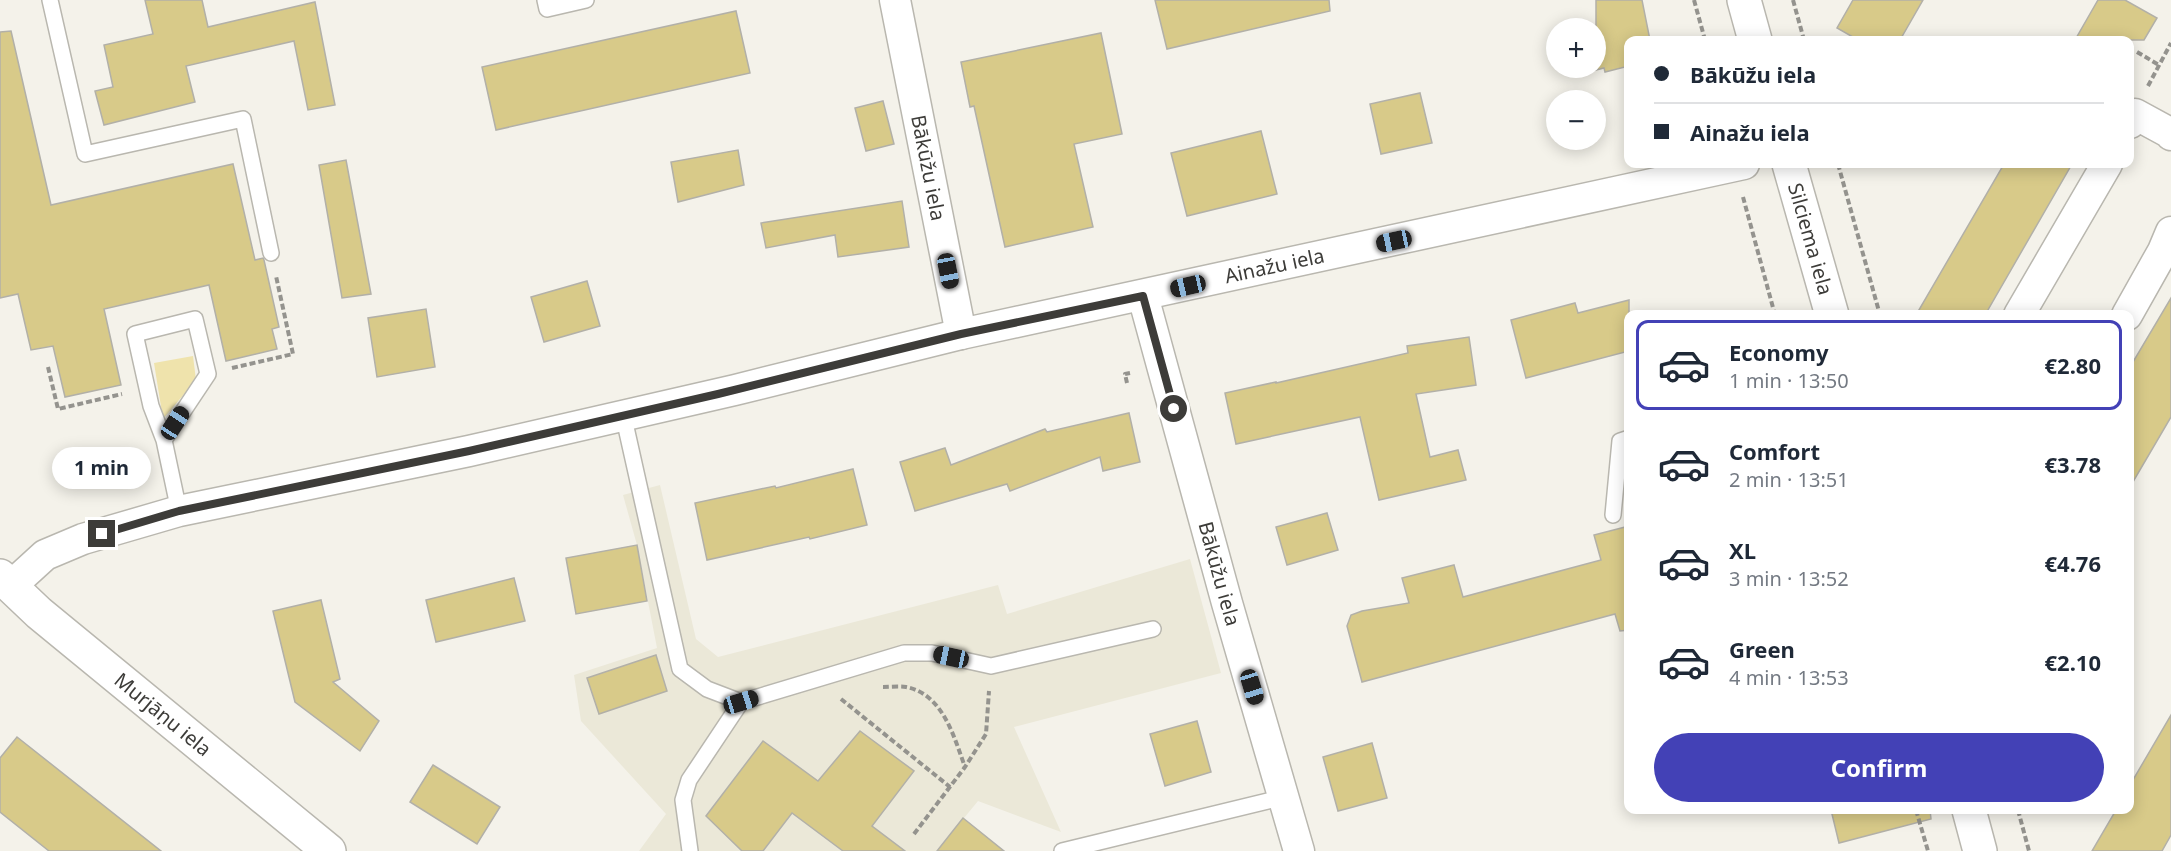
<!DOCTYPE html>
<html lang="en">
<head>
<meta charset="utf-8">
<style>
	body { margin:0; font-family:"Noto Sans",sans-serif; background:#f6f6f7; color:#1f2937; height:100vh; display:flex; flex-direction:column; font-size:22px; white-space:nowrap }
	* { box-sizing:border-box; margin:0 }
	p { font-size:20px; color:#747a83 }
	.icon { flex:none; width:33px; height:33px; fill:none; stroke:currentColor; stroke-width:2; stroke-linecap:round; stroke-linejoin:round }
	.map { position:relative; flex:1; overflow:hidden }
	.drawer { position:absolute; left:1624px; top:310px; width:510px; height:504px; display:flex; flex-direction:column; background:#fff; border-radius:12px; box-shadow:0 3px 15px #0003 }
	.drawer>* { flex:none }
	.top-card { position:absolute; left:1624px; top:36px; width:510px; height:132px; border-radius:12px; box-shadow:0 3px 15px #0003; display:grid; align-content:center; height:132px; padding:0 30px; background:#fff }
	.tools { position:absolute; left:1546px; top:18px; display:grid; gap:12px }
	.tools a { display:grid; place-items:center; width:60px; height:60px; border-radius:50%; background:#fff; box-shadow:0 3px 15px #0003; font-size:30px }
	.end { position:absolute; width:27px; height:27px; margin:-14px; border:8px solid #3d3c39; background:#fff; box-shadow:0 0 0 3px #fff }
	.from { border-radius:50% }
	.bubble { position:absolute; height:42px; border-radius:21px; background:#fff; box-shadow:0 3px 15px #0003; font-size:20px; font-weight:700; line-height:42px; text-align:center }
	.car { position:absolute; width:18px; height:36px; margin:-18px -9px; border-radius:8px; box-shadow:0 0 4px 2px #0007; background:linear-gradient(#222 24%,#8ab4d8 0 40%,#222 0 76%,#8ab4d8 0 86%,#222 0) }
	.top-card b { display:flex; align-items:center; gap:21px; height:57px; font-size:22px }
	.top-card b+b { border-top:2px solid #e0e1e3 }
	.top-card i { width:15px; height:15px; background:#1f2937 }
	ul { padding:10px 0 0; list-style:none }
	li { display:flex; align-items:center; gap:18px; height:90px; margin:0 12px 9px; padding:0 18px; border:3px solid transparent; border-radius:12px }
	li div { flex:1 }
	li b { display:block; font-size:22px }
	li em { font-style:normal; font-weight:700 }
	li.on { border-color:#4341b6 }
	li>.icon { width:54px; height:54px; stroke-width:1.5 }
	.cta { display:flex; gap:12px; margin-top:auto; padding:12px 30px }
	.cta a { flex:1; height:69px; border-radius:36px; background:#4341b6; color:#fff; font-size:24px; font-weight:700; line-height:69px; text-align:center }
	.map>svg:first-child { display:block }
</style>
</head>
<body>
<div class="map">
<svg width="2171" height="851" viewBox="0 0 2171 851">
	<rect width="100%" height="100%" fill="#f4f2ea"/>
	<polygon fill="#ebe8d8" points="660,485 696,639 718,657 998,585 1007,614 1190,559 1221,673 1014,727 1061,832 978,801 937,851 639,851 666,814 581,721 574,675 657,648 637,545 623,495"/>
	<polygon fill="#efe3ac" points="193,356 196,380 163,419 154,363"/>
	<g fill="#d8ca89" stroke="#b2b0a8" stroke-width="1.5">
		<polygon points="145,0 202,0 208,27 315,2 335,105 308,110 294,41 186,66 195,102 104,125 95,91 113,87 104,45 153,34"/>
		<polygon points="1155,0 1329,0 1330,11 1167,49"/>
		<polygon points="1596,0 1642,0 1650,40 1629,40 1629,66 1605,72 1604,68 1596,70"/>
		<polygon points="1853,0 1923,0 1900,40 1858,40 1837,28"/>
		<polygon points="2098,0 2125,0 2157,18 2144,40 2075,40"/>
		<polygon points="736,11 750,73 496,130 482,67"/>
		<polygon points="11,31 51,205 233,164 255,260 263,258 264,260 279,327 272,329 277,349 226,361 209,285 104,309 121,385 65,397 53,346 31,350 18,294 0,298 0,32"/>
		<polygon points="1101,33 1122,134 1074,144 1093,227 1005,247 974,106 970,107 961,62"/>
		<polygon points="1420,93 1432,143 1381,154 1370,104"/>
		<polygon points="883,101 894,144 866,151 855,108"/>
		<polygon points="1261,131 1277,194 1187,216 1171,153"/>
		<polygon points="738,150 744,185 678,202 671,162"/>
		<polygon points="346,160 371,294 342,298 319,165"/>
		<polygon points="2004,164 2072,164 1985,315 1916,315"/>
		<polygon points="902,201 909,247 838,257 835,235 766,248 761,223"/>
		<polygon points="587,281 600,326 544,342 531,297"/>
		<polygon points="2171,298 2171,417 2130,487 2130,367"/>
		<polygon points="1629,300 1629,351 1526,378 1511,320 1575,303 1578,313"/>
		<polygon points="426,309 435,367 377,377 368,318"/>
		<polygon points="1469,337 1476,385 1416,394 1430,457 1458,450 1466,480 1379,500 1360,417 1236,444 1225,393 1276,382 1276,383 1408,353 1407,346"/>
		<polygon points="1129,413 1140,462 1103,471 1100,457 1010,491 1007,484 915,511 900,462 945,448 951,465 1045,429 1047,432"/>
		<polygon points="853,469 867,525 810,539 809,537 707,560 695,503 775,486 776,488"/>
		<polygon points="1327,513 1338,550 1287,565 1276,527"/>
		<polygon points="1629,526 1629,630 1620,631 1615,614 1362,682 1347,626 1351,615 1362,611 1409,603 1402,578 1454,565 1463,597 1601,560 1594,535"/>
		<polygon points="637,545 647,601 576,614 566,558"/>
		<polygon points="514,578 525,621 436,642 426,600"/>
		<polygon points="321,600 340,679 333,682 379,721 360,751 295,702 273,611"/>
		<polygon points="656,655 667,691 599,714 587,678"/>
		<polygon points="2171,715 2171,835 2162,851 2092,851 2116,810 2130,810 2130,785"/>
		<polygon points="1197,721 1211,772 1165,786 1150,734"/>
		<polygon points="860,731 914,771 872,826 905,851 843,851 792,813 763,851 742,851 706,816 763,741 818,781"/>
		<polygon points="17,737 161,851 49,851 0,812 0,758"/>
		<polygon points="1372,743 1387,798 1338,811 1323,757"/>
		<polygon points="433,765 500,807 477,844 410,802"/>
		<polygon points="1831,810 1930,810 1931,819 1839,843"/>
		<polygon points="963,818 1004,851 937,851"/>
	</g>
	<g fill="none" stroke-linecap="round" stroke-linejoin="round">
		<g stroke="#b9b7af" stroke-width="18">
			<g id="lane">
				<polyline points="50,0 85,154 243,119 271,253"/>
				<polyline points="545,0 547,9 586,0"/>
				<polyline points="623,414 680,669 707,689 741,702 689,780 683,800 690,851"/>
				<polyline points="164,440 208,374 195,319 135,334 151,406 164,440 179,511"/>
				<polyline points="1613,515 1620,441 1629,438"/>
				<polyline points="741,702 904,653 932,653 991,666 1153,629"/>
				<polyline points="1062,851 1284,797"/>
			</g>
		</g>
		<g stroke="#b9b7af" stroke-width="33">
			<g id="street">
				<path id="s1" d="M895,0L961,334"/>
				<polyline points="2130,123 2135,114 2170,133 2171,135"/>
				<path id="s2" d="M1143,296L1227,603L1299,851"/>
				<polyline points="2019,315 2107,164"/>
				<polyline points="2127,315 2163,251 2171,232"/>
				<path id="s3" d="M11,586L45,555L83,539L179,511L469,451L735,390L961,334L1744,164"/>
			</g>
		</g>
		<g stroke="#b9b7af" stroke-width="36">
			<g id="secondary">
				<polyline points="1744,0 1755,40"/>
				<path id="s4" d="M1789,164L1832,315"/>
				<path id="s5" d="M0,576L39,613L329,851"/>
				<polyline points="1969,810 1980,851"/>
			</g>
		</g>
		<g stroke="#94938e" stroke-width="4" stroke-dasharray="6 3" stroke-linecap="butt">
			<polyline points="1694,0 1705,40"/>
			<polyline points="1793,0 1804,40"/>
			<polyline points="2137,52 2159,65"/>
			<polyline points="2148,86 2171,43"/>
			<polyline points="1838,164 1880,315"/>
			<polyline points="1743,197 1775,315"/>
			<polyline points="48,367 58,409 122,394"/>
			<polyline points="232,368 293,354 276,276"/>
			<polyline points="1127,383 1125,374 1130,373"/>
			<path d="M883,687C890,687 899,686 906,687C943,694 954,737 965,767"/>
			<polyline points="841,699 950,787"/>
			<polyline points="1916,810 1928,851"/>
			<polyline points="2018,810 2029,851"/>
			<polyline points="914,834 965,767 986,734 989,691"/>
		</g>
		<use href="#lane" stroke="#fff" stroke-width="15"/>
		<use href="#street" stroke="#fff" stroke-width="30"/>
		<use href="#secondary" stroke="#fff" stroke-width="33"/>
	</g>
	<g fill="none" stroke-linecap="round" stroke-linejoin="round">
		<polyline stroke="#3d3c39" stroke-width="8" points="102,534 179,511 469,451 718,394 961,334 1143,296 1174,409"/>
	</g>
	<g text-anchor="middle" stroke-width="5" stroke-linejoin="round" paint-order="stroke">
		<g font-size="20" fill="#3d3c39" stroke="#fff">
			<text dy="7" stroke="none"><textPath href="#s1" startOffset="171">Bākūžu iela</textPath></text>
			<text dy="7" stroke="none"><textPath href="#s4" startOffset="78">Silciema iela</textPath></text>
			<text dy="7" stroke="none"><textPath href="#s3" startOffset="1310">Ainažu iela</textPath></text>
			<text dy="7" stroke="none"><textPath href="#s2" startOffset="288">Bākūžu iela</textPath></text>
			<text dy="7" stroke="none"><textPath href="#s5" startOffset="214">Murjāņu iela</textPath></text>
		</g>
	</g>
</svg>
<div class="tools">
<a>+</a>
<a>−</a>
</div>
<i class="end from" style="left:1174px;top:409px"></i>
<i class="end" style="left:102px;top:534px"></i>
<div class="bubble" style="left:52px;top:447px;width:99px">1 min</div>
<i class="car" style="left:1394px;top:241px;rotate:258deg"></i>
<i class="car" style="left:948px;top:271px;rotate:169deg"></i>
<i class="car" style="left:1188px;top:286px;rotate:257deg"></i>
<i class="car" style="left:175px;top:423px;rotate:33deg"></i>
<i class="car" style="left:951px;top:657px;rotate:282deg"></i>
<i class="car" style="left:1252px;top:687px;rotate:163deg"></i>
<i class="car" style="left:741px;top:702px;rotate:73deg"></i>
<div class="top-card">
<b><i class="from"></i>Bākūžu iela</b>
<b><i></i>Ainažu iela</b>
</div>
<section class="drawer">
<ul>
<li class="on"><svg class="icon" aria-label="car" viewBox="0 0 24 24"><path d="M5 17H2v-5l4-1 3-4h7l3 4 3 1v5h-3M9 17h6M6 11h13"/><circle cx="7" cy="17" r="2"/><circle cx="17" cy="17" r="2"/></svg><div><b>Economy</b><p>1 min · 13:50</p></div><em>€2.80</em></li>
<li><svg class="icon" aria-label="car" viewBox="0 0 24 24"><path d="M5 17H2v-5l4-1 3-4h7l3 4 3 1v5h-3M9 17h6M6 11h13"/><circle cx="7" cy="17" r="2"/><circle cx="17" cy="17" r="2"/></svg><div><b>Comfort</b><p>2 min · 13:51</p></div><em>€3.78</em></li>
<li><svg class="icon" aria-label="car" viewBox="0 0 24 24"><path d="M5 17H2v-5l4-1 3-4h7l3 4 3 1v5h-3M9 17h6M6 11h13"/><circle cx="7" cy="17" r="2"/><circle cx="17" cy="17" r="2"/></svg><div><b>XL</b><p>3 min · 13:52</p></div><em>€4.76</em></li>
<li><svg class="icon" aria-label="car" viewBox="0 0 24 24"><path d="M5 17H2v-5l4-1 3-4h7l3 4 3 1v5h-3M9 17h6M6 11h13"/><circle cx="7" cy="17" r="2"/><circle cx="17" cy="17" r="2"/></svg><div><b>Green</b><p>4 min · 13:53</p></div><em>€2.10</em></li>
</ul>
<div class="cta"><a>Confirm</a></div>
</section>
</div>
</body>
</html>
